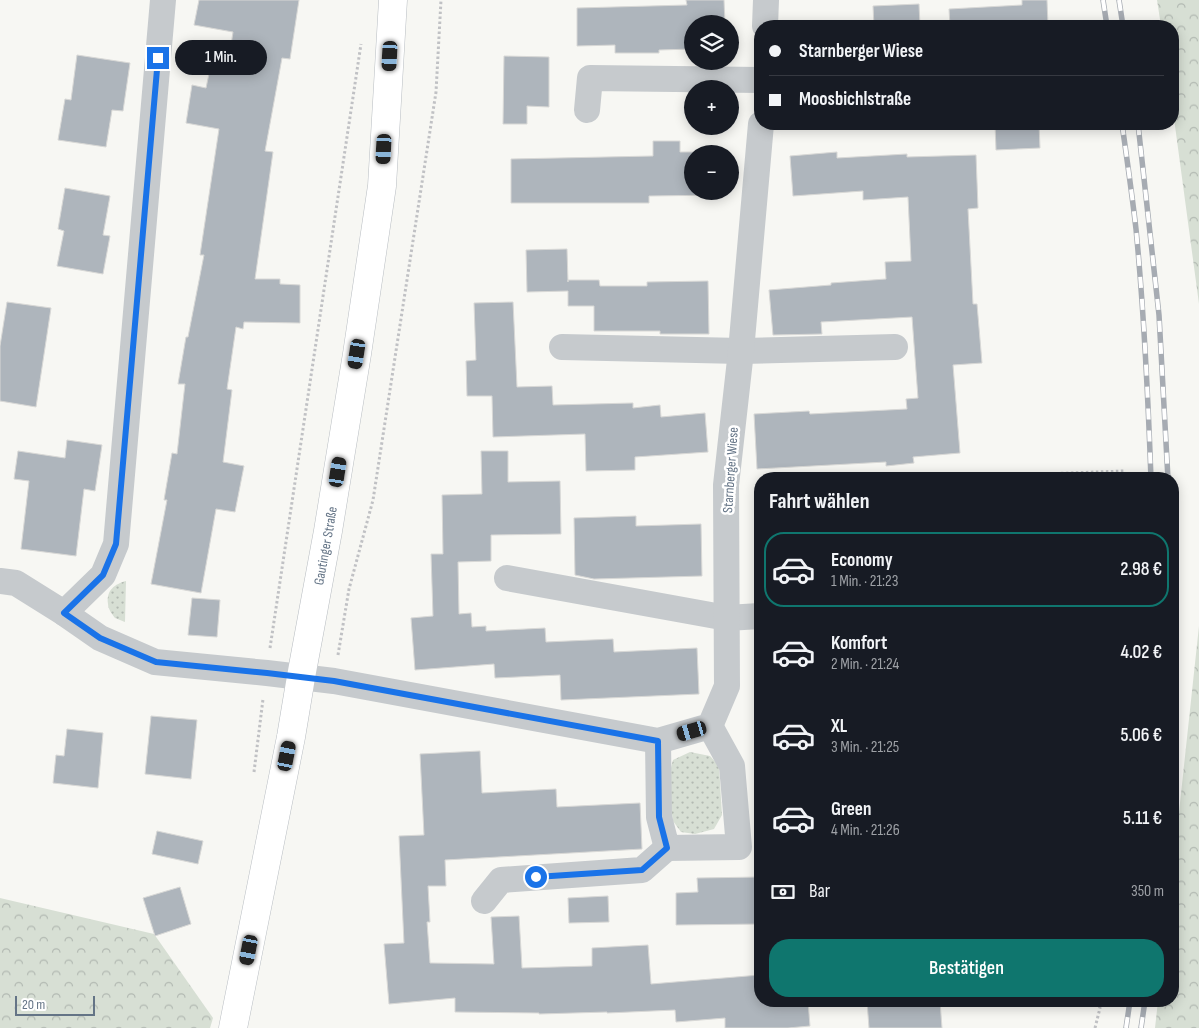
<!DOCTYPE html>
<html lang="de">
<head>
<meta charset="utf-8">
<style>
	body { margin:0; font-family:"Sofia Sans Condensed",sans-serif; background:#20242c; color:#f1f3f6; height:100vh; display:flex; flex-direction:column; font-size:19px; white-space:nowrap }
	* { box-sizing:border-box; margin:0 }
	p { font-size:16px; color:#9ea1a6 }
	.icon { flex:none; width:28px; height:28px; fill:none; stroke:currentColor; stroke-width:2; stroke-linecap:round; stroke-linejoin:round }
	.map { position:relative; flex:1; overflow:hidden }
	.drawer { position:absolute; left:754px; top:472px; width:425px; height:535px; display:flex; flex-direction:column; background:#171b24; border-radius:20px; box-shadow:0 2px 12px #0003 }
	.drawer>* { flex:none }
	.hud { position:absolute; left:754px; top:20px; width:425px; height:110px; border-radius:20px; box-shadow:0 2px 12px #0003; display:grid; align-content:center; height:110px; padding:0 15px; background:#171b24 }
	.tools { position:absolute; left:684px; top:15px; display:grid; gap:10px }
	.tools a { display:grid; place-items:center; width:55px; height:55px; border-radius:50%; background:#171b24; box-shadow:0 2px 12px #0003; font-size:25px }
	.scale { position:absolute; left:15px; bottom:12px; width:80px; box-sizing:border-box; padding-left:5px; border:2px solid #647486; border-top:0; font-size:14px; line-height:18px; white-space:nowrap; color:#647486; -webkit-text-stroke:4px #fff; paint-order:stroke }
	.end { position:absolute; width:22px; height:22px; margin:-11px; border:6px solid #1a73e8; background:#fff; box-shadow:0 0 0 2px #fff }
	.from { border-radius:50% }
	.bubble { position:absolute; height:35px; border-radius:18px; background:#171b24; box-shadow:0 2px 12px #0003; font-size:16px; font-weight:600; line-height:35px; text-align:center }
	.car { position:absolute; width:15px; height:30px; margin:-15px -8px; border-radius:6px; box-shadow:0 0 4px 1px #0007; background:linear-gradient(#222 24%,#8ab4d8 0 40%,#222 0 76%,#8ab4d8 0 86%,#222 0) }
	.hud b { display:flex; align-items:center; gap:18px; height:48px; font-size:19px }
	.hud b+b { border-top:1px solid #363941 }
	.hud i { width:12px; height:12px; background:#f1f3f6 }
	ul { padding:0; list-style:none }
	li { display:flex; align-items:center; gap:15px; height:75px; margin:0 10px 8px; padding:0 5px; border:2px solid transparent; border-radius:20px }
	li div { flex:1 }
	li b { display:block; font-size:19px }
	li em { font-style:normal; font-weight:600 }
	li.on { border-color:#0f766e }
	li>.icon { width:45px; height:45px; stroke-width:1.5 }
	h2 { padding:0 15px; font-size:22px; line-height:60px }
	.pay { display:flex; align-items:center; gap:12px; height:55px; padding:0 15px; font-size:19px }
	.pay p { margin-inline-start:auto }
	.action { display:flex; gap:10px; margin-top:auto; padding:10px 15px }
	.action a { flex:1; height:58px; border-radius:20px; background:#0f766e; color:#fff; font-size:20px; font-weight:600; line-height:58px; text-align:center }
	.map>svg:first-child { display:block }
</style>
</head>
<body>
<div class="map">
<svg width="1199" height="1028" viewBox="0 0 1199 1028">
	<defs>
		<pattern id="grass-dots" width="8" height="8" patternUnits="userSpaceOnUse" patternTransform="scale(1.25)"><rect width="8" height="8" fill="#d7dfd4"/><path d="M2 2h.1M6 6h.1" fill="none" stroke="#b2b9b2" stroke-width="1.8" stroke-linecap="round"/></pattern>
		<pattern id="forest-crowns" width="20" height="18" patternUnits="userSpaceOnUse" patternTransform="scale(1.25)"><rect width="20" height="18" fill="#d7dfd4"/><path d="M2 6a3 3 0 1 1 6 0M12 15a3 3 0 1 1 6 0" fill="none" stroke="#b2b9b2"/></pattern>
	</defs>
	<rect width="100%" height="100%" fill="#f7f7f3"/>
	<g fill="url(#grass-dots)">
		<path d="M126,581L125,622L115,618C112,614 108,609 108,604C106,590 115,584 126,581Z"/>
		<polygon points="690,752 710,756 719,766 722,815 714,829 695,834 681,832 673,821 667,783 673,760"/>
	</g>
	<g fill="url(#forest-crowns)">
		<polygon points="1157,0 1199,0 1199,304 1173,111 1172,26 1161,26"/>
		<polygon points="1199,626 1199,1028 1155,1028 1158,1001 1172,1001 1173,868"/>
		<polygon points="0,898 154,934 213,1018 210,1028 0,1028"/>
	</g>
	<g fill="#aeb5bc" stroke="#d8d8d6">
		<polygon points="199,0 299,0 290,59 282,58 265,151 273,152 255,279 280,279 280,284 300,285 300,323 244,322 243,329 236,327 227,389 232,390 223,462 244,466 235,512 216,509 201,593 151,584 167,500 164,500 172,453 177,454 185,384 178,384 186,337 188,337 204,255 200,255 219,129 186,123 192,85 206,88 210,69 227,72 233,32 194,25"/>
		<polygon points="686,0 724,0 725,24 692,24 692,49 659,50 659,53 615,53 615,45 577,46 577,8 687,5"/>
		<polygon points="1022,0 1047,0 1048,26 950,26 949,9 1022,5"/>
		<polygon points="919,4 920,26 874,26 873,6"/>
		<polygon points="77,55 130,63 123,111 112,110 106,147 58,140 65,99 71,100"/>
		<polygon points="504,56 549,57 549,107 527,106 527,124 503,124"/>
		<polygon points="995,124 1039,124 1040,148 996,150"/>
		<polygon points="653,141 680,141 680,152 719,152 719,154 692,154 692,191 720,191 720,195 649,196 649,203 511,203 511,159 653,156"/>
		<polygon points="837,152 837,158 907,154 907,157 976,155 978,208 968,209 973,304 977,304 982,363 953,365 960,453 913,457 914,463 886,466 886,462 757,469 754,414 809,411 810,414 907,409 906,399 918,398 912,317 821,322 822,334 773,335 769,290 831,285 831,283 886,279 885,262 911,261 908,197 863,200 863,191 793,196 790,156"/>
		<polygon points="65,188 110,196 103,235 110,236 103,274 57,266 64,231 58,229"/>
		<polygon points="567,249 568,282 568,280 599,280 600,286 647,286 647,282 708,281 709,334 660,334 660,331 594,331 594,306 568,306 568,291 527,292 526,250"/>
		<polygon points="7,302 51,308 36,407 0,401 0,346"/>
		<polygon points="513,302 517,387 552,386 553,405 633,403 633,408 660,405 661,417 705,413 708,452 635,457 635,470 586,471 585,434 493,437 492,396 467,396 466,361 476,360 474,303"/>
		<polygon points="67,440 102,445 95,491 84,489 76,556 21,549 29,481 14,479 18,451 65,458"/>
		<polygon points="481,451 508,451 508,482 560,481 561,534 491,535 491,561 458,562 459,614 471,613 472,627 486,626 486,631 545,628 546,642 613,639 614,652 697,648 699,694 561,700 560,675 495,678 494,664 415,670 411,618 433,616 431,554 443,554 442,495 482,494"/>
		<polygon points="636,516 636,526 701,524 702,576 594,579 575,575 574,518"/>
		<polygon points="192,598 220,600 217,637 188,635"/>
		<polygon points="151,716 197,720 191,779 145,774"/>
		<polygon points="67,729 103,733 98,788 53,783 56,755 64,756"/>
		<polygon points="480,751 482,793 556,789 557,807 640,803 642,849 445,860 446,886 428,886 430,922 427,922 430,963 494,964 491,917 519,916 522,968 592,966 592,948 648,945 651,984 760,975 760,1001 808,1001 810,1026 788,1028 725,1028 725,1018 676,1022 675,1010 607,1013 607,1012 539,1014 539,1013 455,1012 455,998 389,1004 384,944 404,943 399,836 424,835 420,754"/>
		<polygon points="157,831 203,841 198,864 152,854"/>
		<polygon points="760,877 760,924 676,925 676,893 698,892 697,878"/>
		<polygon points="180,887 191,924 155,936 143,898"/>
		<polygon points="608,896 609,922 569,923 568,898"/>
		<polygon points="867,1001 940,1001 942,1028 869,1028"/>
	</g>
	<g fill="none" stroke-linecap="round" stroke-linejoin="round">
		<g stroke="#b8bdc2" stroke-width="29">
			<g id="secondary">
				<path id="s1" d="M233,1028L291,737L301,677L328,531L357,354L382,186L393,0"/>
			</g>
		</g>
		<g stroke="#c0c1c4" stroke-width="3" stroke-dasharray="2.5 2.5" stroke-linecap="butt">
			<polyline points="906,479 1124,471 1123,479"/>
			<polyline points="270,648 361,44"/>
			<polyline points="338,655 349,589 373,500 436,92 441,0"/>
			<polyline points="254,772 263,699"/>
			<polyline points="1095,1028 1100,1008 1097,1001"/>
		</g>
		<g stroke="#c6cacd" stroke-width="26">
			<polyline points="765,26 766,0"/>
			<polyline points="587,110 590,78 760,80"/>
			<polyline points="562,347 741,351 895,347"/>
			<polyline points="507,578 727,618 760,616"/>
			<polyline points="0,581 16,583 64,613 100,638 155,662 267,673 334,681 658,741 710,726 727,686 726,485 741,351 761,124"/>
			<polyline points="64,613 103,575 116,544 163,0"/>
			<polyline points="658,741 659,817 667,848 739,847 732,766 710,726"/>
			<polyline points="484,901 501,880 642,870 667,848"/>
		</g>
		<use href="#secondary" stroke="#fff" stroke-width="28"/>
		<g stroke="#a6abb2" stroke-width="5.5">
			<g id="rail">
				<polyline points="1103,0 1107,26"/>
				<polyline points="1119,0 1123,26"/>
				<path d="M1122,124C1127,159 1132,194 1136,229C1144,312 1148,395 1151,479"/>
				<polyline points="1138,124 1159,315 1168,479"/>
				<polyline points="1126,1028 1130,1001"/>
				<polyline points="1141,1028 1145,1001"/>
			</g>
		</g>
		<use href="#rail" stroke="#fff" stroke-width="4" stroke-dasharray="11" stroke-linecap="butt"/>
	</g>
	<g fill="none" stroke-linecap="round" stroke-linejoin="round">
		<polyline stroke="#1a73e8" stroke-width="6" points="158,58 116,544 103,575 64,613 100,638 156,662 267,673 334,681 658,741 659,817 667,848 642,870 536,877"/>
	</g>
	<g text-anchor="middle" stroke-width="5" stroke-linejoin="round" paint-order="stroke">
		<g font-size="14" fill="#647486" stroke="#fff">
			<text transform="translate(730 470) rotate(-86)" y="5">Starnberger Wiese</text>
			<text dy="5" stroke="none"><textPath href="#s1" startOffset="491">Gautinger Straße</textPath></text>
		</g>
	</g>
</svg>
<div class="tools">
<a><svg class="icon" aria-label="layers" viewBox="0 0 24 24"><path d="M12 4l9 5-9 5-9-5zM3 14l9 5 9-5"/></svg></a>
<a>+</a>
<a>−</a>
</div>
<div class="scale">20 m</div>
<i class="end from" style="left:536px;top:877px"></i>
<i class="end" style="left:158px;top:58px"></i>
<div class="bubble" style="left:175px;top:40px;width:92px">1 Min.</div>
<i class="car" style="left:390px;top:56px;rotate:183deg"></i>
<i class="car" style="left:384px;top:149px;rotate:183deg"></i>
<i class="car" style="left:357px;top:354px;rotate:189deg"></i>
<i class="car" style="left:338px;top:472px;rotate:9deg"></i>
<i class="car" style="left:692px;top:731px;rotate:254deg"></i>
<i class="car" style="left:287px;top:756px;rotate:11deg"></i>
<i class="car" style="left:249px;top:950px;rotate:191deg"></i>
<div class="hud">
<b><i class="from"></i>Starnberger Wiese</b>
<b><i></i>Moosbichlstraße</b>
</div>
<section class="drawer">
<h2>Fahrt wählen</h2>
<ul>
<li class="on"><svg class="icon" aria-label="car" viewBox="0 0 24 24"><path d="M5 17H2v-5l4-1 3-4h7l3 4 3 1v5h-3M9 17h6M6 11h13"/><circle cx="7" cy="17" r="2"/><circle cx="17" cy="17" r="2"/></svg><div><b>Economy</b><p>1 Min. · 21:23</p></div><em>2.98 €</em></li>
<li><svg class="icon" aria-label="car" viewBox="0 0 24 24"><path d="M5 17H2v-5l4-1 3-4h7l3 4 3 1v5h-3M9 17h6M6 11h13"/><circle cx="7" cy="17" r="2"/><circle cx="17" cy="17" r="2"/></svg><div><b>Komfort</b><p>2 Min. · 21:24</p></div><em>4.02 €</em></li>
<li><svg class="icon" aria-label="car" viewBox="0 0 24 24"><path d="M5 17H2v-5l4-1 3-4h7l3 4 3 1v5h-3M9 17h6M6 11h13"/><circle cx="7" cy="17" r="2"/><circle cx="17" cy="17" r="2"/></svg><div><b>XL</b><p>3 Min. · 21:25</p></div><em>5.06 €</em></li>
<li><svg class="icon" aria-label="car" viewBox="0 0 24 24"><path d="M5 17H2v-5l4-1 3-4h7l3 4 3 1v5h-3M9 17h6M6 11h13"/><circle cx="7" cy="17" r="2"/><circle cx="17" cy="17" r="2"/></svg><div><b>Green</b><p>4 Min. · 21:26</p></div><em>5.11 €</em></li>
</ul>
<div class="pay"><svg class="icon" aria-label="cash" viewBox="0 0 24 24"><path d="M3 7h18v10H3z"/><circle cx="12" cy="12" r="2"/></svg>Bar<p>350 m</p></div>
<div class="action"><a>Bestätigen</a></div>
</section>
</div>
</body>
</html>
